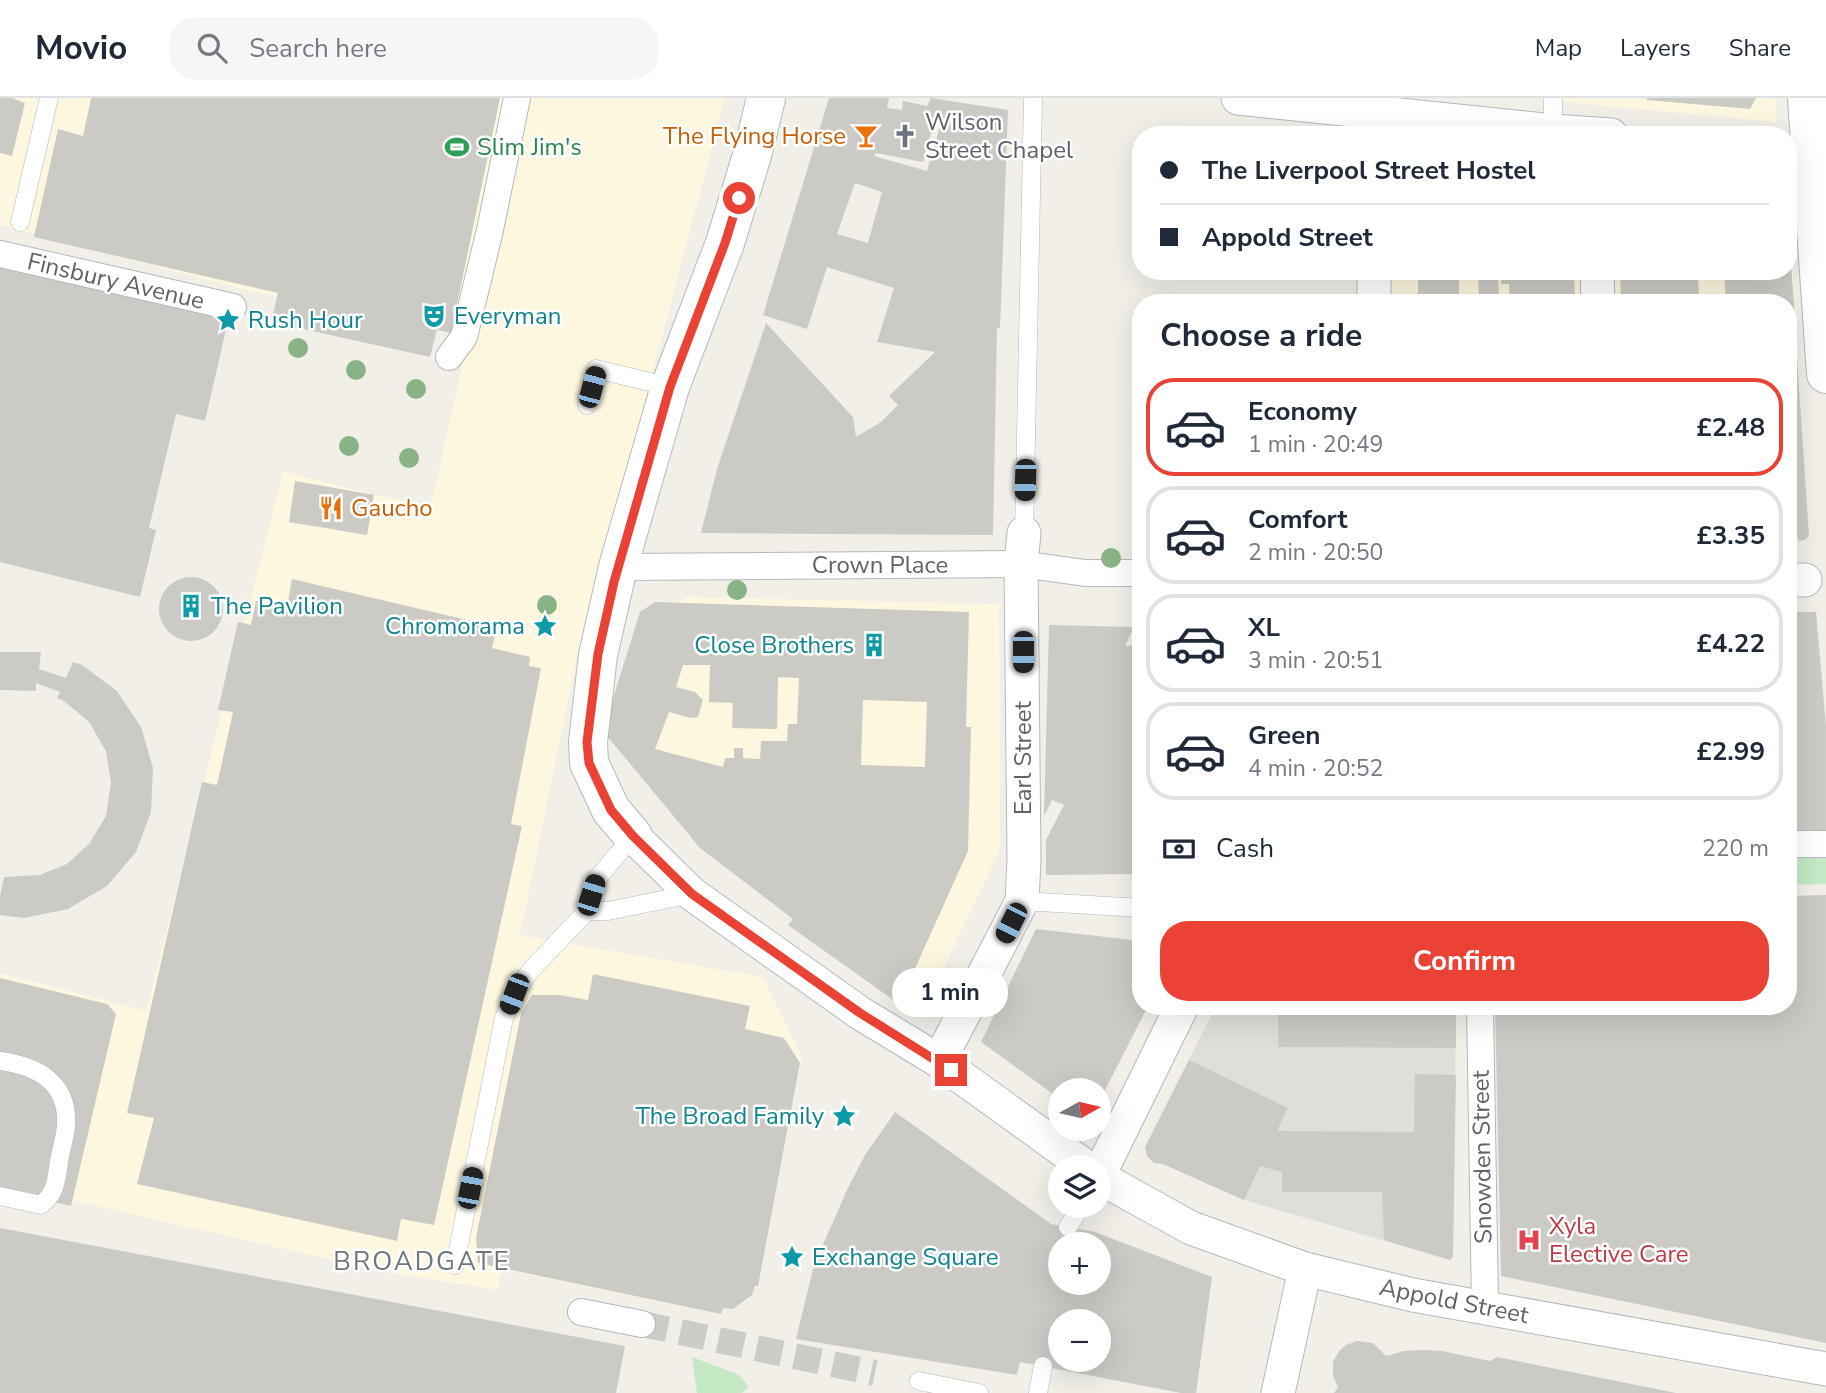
<!DOCTYPE html>
<html lang="en">
<head>
<meta charset="utf-8">
<style>
	body { margin:0; font-family:"Nunito Sans",sans-serif; background:#f6f6f7; color:#1f2937; height:100vh; display:flex; flex-direction:column; font-size:26px; white-space:nowrap }
	* { box-sizing:border-box; margin:0 }
	p { font-size:23px; color:#747a83 }
	.icon { flex:none; width:38px; height:38px; fill:none; stroke:currentColor; stroke-width:2; stroke-linecap:round; stroke-linejoin:round }
	.map { position:relative; flex:1; overflow:hidden }
	.details { position:absolute; left:1132px; top:196px; width:665px; height:721px; display:flex; flex-direction:column; background:#fff; border-radius:28px; box-shadow:0 7px 28px #0002 }
	.details>* { flex:none }
	.banner { position:absolute; left:1132px; top:28px; width:665px; height:154px; border-radius:28px; box-shadow:0 7px 28px #0002; display:grid; align-content:center; height:154px; padding:0 28px; background:#fff }
	.needle { width:46px; rotate:82deg }
	.controls { position:absolute; left:1048px; top:980px; display:grid; gap:14px }
	.controls a { display:grid; place-items:center; width:63px; height:63px; border-radius:50%; background:#fff; box-shadow:0 7px 28px #0002; font-size:35px }
	.end { position:absolute; width:32px; height:32px; margin:-16px; border:9px solid #ea4335; background:#fff; box-shadow:0 0 0 4px #fff }
	.from { border-radius:50% }
	.bubble { position:absolute; height:49px; border-radius:24px; background:#fff; box-shadow:0 7px 28px #0002; font-size:23px; font-weight:700; line-height:49px; text-align:center }
	.car { position:absolute; width:21px; height:42px; margin:-21px -10px; border-radius:9px; box-shadow:0 0 5px 2px #0007; background:linear-gradient(#222 24%,#8ab4d8 0 40%,#222 0 76%,#8ab4d8 0 86%,#222 0) }
	.banner b { display:flex; align-items:center; gap:24px; height:66px; font-size:26px }
	.banner b+b { border-top:2px solid #e0e1e3 }
	.banner i { width:18px; height:18px; background:#1f2937 }
	ul { padding:0; list-style:none }
	li { display:flex; align-items:center; gap:21px; height:98px; margin:0 14px 10px; padding:0 14px; border:4px solid #e0e1e3; border-radius:28px }
	li div { flex:1 }
	li b { display:block; font-size:26px }
	li em { font-style:normal; font-weight:700 }
	li.active { border-color:#ea4335 }
	li>.icon { width:63px; height:63px; stroke-width:1.5 }
	h2 { padding:0 28px; font-size:32px; line-height:84px }
	.pay { display:flex; align-items:center; gap:18px; height:77px; padding:0 28px; font-size:26px }
	.pay p { margin-inline-start:auto }
	.cta { display:flex; gap:14px; margin-top:auto; padding:14px 28px }
	.cta a { flex:1; height:80px; border-radius:28px; background:#ea4335; color:#fff; font-size:28px; font-weight:700; line-height:80px; text-align:center }
	header { display:flex; align-items:center; gap:42px; box-sizing:border-box; height:98px; padding:0 35px; background:#fff; border-bottom:2px solid #e0e1e3 }
	header strong { font-size:33px }
	nav { display:flex; gap:38px; margin-inline-start:auto; font-size:24px }
	.search { width:490px; height:63px; background:#f6f6f7; display:flex; align-items:center; gap:18px; box-sizing:border-box; padding:0 24px; border-radius:28px; color:#747a83; font-size:26px }
	.map>svg:first-child { display:block }
</style>
</head>
<body>
<header>
<strong>Movio</strong>
<div class="search"><svg class="icon" aria-label="search" viewBox="0 0 24 24"><circle cx="10" cy="10" r="6"/><path d="M15 15l6 6"/></svg>Search here</div>
<nav><a>Map</a><a>Layers</a><a>Share</a></nav>
</header>
<div class="map">
<svg width="1826" height="1295" viewBox="0 0 1826 1295">
	<rect width="100%" height="100%" fill="#f1efe8"/>
	<g fill="#fef7e0">
		<polygon points="0,0 725,0 575,568 520,837 762,879 802,959 758,1188 755,1188 752,1197 733,1211 723,1210 721,1216 501,1171 498,1192 385,1174 0,1086 0,875 146,913 283,373 374,397 431,408 468,240 437,232 430,259 271,224 277,198 238,190 0,127"/>
		<polygon points="1531,0 1775,0 1777,24 1605,8"/>
		<polygon points="1789,105 1804,358 1789,359 1788,205 1387,205 1386,173 1788,173"/>
		<polygon points="686,499 999,506 1000,751 928,903 773,794 632,634 672,509"/>
	</g>
	<polygon fill="#e0deda" points="1216,908 1456,908 1453,1159 1450,1162 1244,1102 1163,1066 1154,1065 1147,1058 1145,1049"/>
	<g fill="#c5e8c5">
		<polygon points="1826,752 1826,786 1789,787 1788,753"/>
		<polygon points="692,1259 739,1277 749,1289 742,1295 697,1295"/>
	</g>
	<g fill="#cccac5" fill-rule="evenodd">
		<polygon points="0,0 12,0 25,5 12,58 0,55"/>
		<polygon points="91,0 500,0 451,235 437,232 430,259 271,224 278,195 34,139 58,31 83,38"/>
		<path d="M829,0H889L887,10L902,12L903,3L927,8L931,0L1008,12L1000,230H997L993,437L701,435L717,371L766,225L853,319L856,339L881,324L898,307L889,298L935,254L877,244L894,190L827,169L807,231L763,217ZM935,20L942,21L927,73L874,58L876,55L923,64ZM855,85L882,94L868,145L837,136Z"/>
		<polygon points="1647,0 1756,0 1750,11 1647,2"/>
		<polygon points="1790,155 1796,229 1788,230 1788,205 1726,205 1724,173 1788,173 1788,156"/>
		<polygon points="0,162 230,214 205,323 176,316 149,430 156,432 140,499 0,464"/>
		<polygon points="1418,173 1498,173 1499,204 1479,205 1478,176 1459,176 1459,205 1418,205"/>
		<polygon points="1501,173 1574,173 1575,205 1510,205 1509,186 1501,186"/>
		<polygon points="1620,173 1698,173 1699,205 1621,205"/>
		<polygon points="1797,258 1809,438 1805,442 1799,443 1796,436 1788,436 1788,259"/>
		<polygon points="295,383 374,397 367,437 289,424"/>
		<circle cx="191" cy="511" r="32"/>
		<polygon points="292,481 497,529 492,550 530,559 529,568 541,570 511,726 522,728 434,1127 401,1121 397,1143 137,1086 154,1020 127,1015 202,684 217,687 233,614 218,612 238,524 251,527 256,503 287,509"/>
		<path d="M655,504L969,514L966,629H971L968,753L899,906L788,827L793,821L700,750L607,638L606,623L640,514ZM683,567H710L709,604L733,605L732,630L777,631L778,579L799,580L797,626H788L787,643H761L760,661L743,660V650H734V660H725L723,669L655,651L669,614L690,620L698,619L703,602L695,594L676,589ZM863,602L927,604L925,669L861,667Z"/>
		<polygon points="1788,514 1816,514 1826,628 1826,740 1788,740"/>
		<polygon points="1049,527 1134,529 1125,548 1141,547 1141,776 1046,777 1046,742 1064,707 1052,702 1044,718"/>
		<polygon points="0,554 41,554 39,571 66,580 73,564 82,567 117,593 141,629 153,670 151,714 136,754 107,788 68,811 24,820 0,817 0,798 4,779 40,777 67,766 89,746 106,718 111,685 106,653 89,624 64,603 57,600 60,594 36,585 36,593 0,592"/>
		<polygon points="1826,797 1826,1245 1501,1178 1495,908 1788,908 1788,798"/>
		<polygon points="1036,831 1141,843 1141,908 1148,908 1099,1004 1099,992 1060,992 1060,1001 981,944"/>
		<polygon points="593,876 750,908 745,931 784,940 800,965 758,1188 755,1188 752,1197 733,1211 723,1210 721,1216 478,1165 476,1140 521,916 532,897 560,897 588,902"/>
		<polygon points="0,880 107,906 116,916 71,1108 0,1092"/>
		<polygon points="1278,908 1456,908 1456,950 1278,949"/>
		<polygon points="1189,962 1288,1010 1277,1033 1414,1034 1415,976 1456,977 1453,1159 1450,1162 1384,1142 1382,1094 1282,1094 1282,1074 1260,1068 1244,1102 1163,1066 1154,1065 1147,1058 1145,1049"/>
		<path d="M895,1014L1051,1126L1095,1134L1212,1179L1196,1295H1181L1020,1264L1017,1277L796,1241L814,1167L847,1092L865,1057ZM1060,1146H1099V1185H1060ZM1060,1223H1099V1262H1060Z"/>
		<polygon points="0,1130 625,1248 616,1295 0,1295"/>
		<polygon points="1357,1243 1373,1245 1386,1258 1404,1253 1423,1252 1442,1253 1490,1263 1497,1259 1676,1295 1334,1295 1338,1289 1333,1278 1333,1264 1339,1253 1346,1247"/>
	</g>
	<g fill="none" stroke-linecap="round" stroke-linejoin="round">
		<polyline stroke="#ccccc8" stroke-width="26" stroke-dasharray="26 13" stroke-linecap="butt" points="642,1226 875,1275"/>
		<g stroke="#b5b8bc" stroke-width="19">
			<g id="service">
				<polyline points="1553,33 1553,0"/>
				<polyline points="20,124 49,0"/>
				<polyline points="587,307 596,271 670,289"/>
				<polyline points="1024,435 1033,0"/>
				<polyline points="1022,803 1141,810"/>
				<polyline points="587,813 608,813 692,796"/>
				<path d="M0,963C37,968 68,984 66,1026C66,1036 62,1048 60,1058C56,1079 58,1093 41,1107L0,1098"/>
				<polyline points="1068,1129 1081,1108"/>
				<polyline points="455,1167 504,920 514,896 531,872 587,813 596,782 633,738"/>
				<polyline points="919,1283 979,1295"/>
				<polyline points="1038,1295 1043,1268"/>
			</g>
		</g>
		<g stroke="#b5b8bc" stroke-width="28">
			<g id="pedestrian">
				<polyline points="0,156 233,209"/>
				<polyline points="449,259 464,239 490,132 517,0"/>
				<polyline points="618,469 1021,466 1085,475 1141,475"/>
				<polyline points="1788,746 1826,746"/>
				<polyline points="1480,908 1485,1209"/>
				<polyline points="581,1214 642,1226"/>
			</g>
		</g>
		<g stroke="#b5b8bc" stroke-width="35">
			<g id="minor">
				<polyline points="1238,0 1553,33 1611,37"/>
				<polyline points="1597,173 1598,205"/>
				<polyline points="1374,205 1374,173"/>
				<polyline points="1788,482 1805,482"/>
				<polyline points="633,738 692,796 860,915 939,963 1086,1069"/>
				<polyline points="939,963 1022,803 1024,762 1021,466 1024,435"/>
				<polyline points="1099,1077 1182,908"/>
				<polyline points="1099,1079 1191,1130 1305,1171 1413,1197 1826,1271"/>
				<polyline points="1278,1295 1305,1171"/>
			</g>
		</g>
		<g stroke="#b5b8bc" stroke-width="40">
			<polyline id="tertiary" points="1807,0 1826,276"/>
		</g>
		<g stroke="#b6babf" stroke-width="40">
			<polyline id="secondary" points="633,738 611,712 589,665 588,644 598,557 618,469 670,289 725,145 753,54 766,0"/>
		</g>
		<use href="#service" stroke="#fff" stroke-width="18"/>
		<use href="#pedestrian" stroke="#fff" stroke-width="26"/>
		<use href="#minor" stroke="#fff" stroke-width="33"/>
		<use href="#tertiary" stroke="#fff" stroke-width="38"/>
		<use href="#secondary" stroke="#fff" stroke-width="38"/>
	</g>
	<g fill="#89b387">
		<circle cx="298" cy="250" r="10"/>
		<circle cx="356" cy="272" r="10"/>
		<circle cx="416" cy="291" r="10"/>
		<circle cx="349" cy="348" r="10"/>
		<circle cx="409" cy="360" r="10"/>
		<circle cx="1111" cy="460" r="10"/>
		<circle cx="737" cy="492" r="10"/>
		<circle cx="547" cy="507" r="10"/>
	</g>
	<g fill="none" stroke-linecap="round" stroke-linejoin="round">
		<polyline stroke="#ea4335" stroke-width="9" points="739,100 725,145 670,289 614,484 598,556 587,644 589,665 611,712 633,738 692,796 860,915 951,972"/>
	</g>
	<defs>
		<g id="bar-bare" transform="scale(1.89)"><path d="M-6-5H6L.8 .8V4.5H3.5V6h-7V4.5H-.8V.8Z" fill="#e8710a" stroke="#fff" stroke-width="2.5" paint-order="stroke"/></g>
		<g id="church-bare" transform="scale(1.89)"><path d="M-1.2-6h2.4v3.5h3.3v2.4h-3.3V6h-2.4V-.1h-3.3v-2.4h3.3Z" fill="#6b7280" stroke="#fff" stroke-width="2.5" paint-order="stroke"/></g>
		<g id="stadium-bare" transform="scale(1.89)"><path d="M0-5a6.5 5 0 1 0 0 10a6.5 5 0 1 0 0-10ZM-3.5-1.8h7v3.6h-7Z" fill="#2e9e5b" stroke="#fff" stroke-width="2.5" paint-order="stroke"/></g>
		<g id="theatre-bare" transform="scale(1.89)"><path d="M-5-5.5Q0-4 5-5.5V0Q5 5 0 6Q-5 5-5 0ZM-3.3-2.5H-1v1.5H-3.3ZM1-2.5H3.3v1.5H1ZM-2.8 1Q0 5.5 2.8 1Z" fill="#0f9aa8" stroke="#fff" stroke-width="2.5" paint-order="stroke"/></g>
		<g id="sight-bare" transform="scale(1.89)"><path d="M0-6L1.8-2.2L6-1.7L2.9 1.2L3.7 5.4L0 3.3L-3.7 5.4L-2.9 1.2L-6-1.7L-1.8-2.2Z" fill="#0f9aa8" stroke="#fff" stroke-width="2.5" paint-order="stroke"/></g>
		<g id="restaurant-bare" transform="scale(1.89)"><path d="M-5-6h1v4h1v-4h1v4h1v-4h1v5L-1.5 .5V6h-2V.5L-5-1ZM5-6V6H3V1.5H1.5Q1.5-4 5-6Z" fill="#e8710a" stroke="#fff" stroke-width="2.5" paint-order="stroke"/></g>
		<g id="building-bare" transform="scale(1.89)"><path d="M-4-6H4V6H1V3H-1V6H-4ZM-2.5-4.3h1.7v1.8h-1.7ZM.8-4.3h1.7v1.8H.8ZM-2.5-1h1.7V.8h-1.7ZM.8-1h1.7V.8H.8Z" fill="#0f9aa8" stroke="#fff" stroke-width="2.5" paint-order="stroke"/></g>
		<g id="hospital-bare" transform="scale(1.89)"><path d="M-5-5h3v3.5h4V-5h3V5h-3V1.5h-4V5h-3Z" fill="#e0444e" stroke="#fff" stroke-width="2.5" paint-order="stroke"/></g>
	</defs>
	<g fill-rule="evenodd">
		<use href="#bar-bare" x="866" y="38"/>
		<use href="#church-bare" x="905" y="38"/>
		<use href="#stadium-bare" x="457" y="49"/>
		<use href="#theatre-bare" x="434" y="218"/>
		<use href="#sight-bare" x="228" y="222"/>
		<use href="#restaurant-bare" x="331" y="410"/>
		<use href="#building-bare" x="191" y="508"/>
		<use href="#sight-bare" x="545" y="528"/>
		<use href="#building-bare" x="874" y="547"/>
		<use href="#sight-bare" x="844" y="1018"/>
		<use href="#hospital-bare" x="1529" y="1142"/>
		<use href="#sight-bare" x="792" y="1159"/>
	</g>
	<g text-anchor="middle" stroke-width="5" stroke-linejoin="round" paint-order="stroke">
		<g font-size="24" fill="#5b616d" stroke="#fff" text-anchor="start">
			<text x="925" y="32">Wilson<tspan x="925" dy="28">Street Chapel</tspan></text>
		</g>
		<g font-size="24" fill="#c56008" stroke="#fff" text-anchor="end">
			<text x="846" y="46">The Flying Horse</text>
			<text x="351" y="418" text-anchor="start">Gaucho</text>
		</g>
		<g font-size="24" fill="#27864d" stroke="#fff" text-anchor="start">
			<text x="477" y="57">Slim Jim's</text>
		</g>
		<g font-size="24" fill="#5f6368" stroke="#fff">
			<text transform="translate(116 183) rotate(13)" y="8">Finsbury Avenue</text>
			<text x="880" y="475">Crown Place</text>
			<text transform="translate(1023 660) rotate(-90)" y="8">Earl Street</text>
			<text transform="translate(1482 1059) rotate(-91)" y="8">Snowden Street</text>
			<text transform="translate(1454 1203) rotate(11)" y="8">Appold Street</text>
		</g>
		<g font-size="24" fill="#0d838f" stroke="#fff" text-anchor="start">
			<text x="454" y="226">Everyman</text>
			<text x="248" y="230">Rush Hour</text>
			<text x="211" y="516">The Pavilion</text>
			<text x="525" y="536" text-anchor="end">Chromorama</text>
			<text x="854" y="555" text-anchor="end">Close Brothers</text>
			<text x="824" y="1026" text-anchor="end">The Broad Family</text>
			<text x="812" y="1167">Exchange Square</text>
		</g>
		<g font-size="24" fill="#be3a42" stroke="#fff" text-anchor="start">
			<text x="1549" y="1136">Xyla<tspan x="1549" dy="28">Elective Care</tspan></text>
		</g>
		<g font-size="26" letter-spacing="2" fill="#70757a" stroke="#fff">
			<text x="422" y="1172">BROADGATE</text>
		</g>
	</g>
</svg>
<div class="controls">
<a><svg class="needle" viewBox="-14 -14 28 28"><path d="M0-13l5 13h-10z" fill="#e53935"/><path d="M0 13l5-13h-10z" fill="#747a83"/></svg></a>
<a><svg class="icon" aria-label="layers" viewBox="0 0 24 24"><path d="M12 4l9 5-9 5-9-5zM3 14l9 5 9-5"/></svg></a>
<a>+</a>
<a>−</a>
</div>
<i class="end from" style="left:739px;top:100px"></i>
<i class="end" style="left:951px;top:972px"></i>
<div class="bubble" style="left:892px;top:870px;width:116px">1 min</div>
<i class="car" style="left:592px;top:289px;rotate:15deg"></i>
<i class="car" style="left:1025px;top:382px;rotate:182deg"></i>
<i class="car" style="left:1023px;top:554px;rotate:180deg"></i>
<i class="car" style="left:591px;top:797px;rotate:17deg"></i>
<i class="car" style="left:1011px;top:825px;rotate:207deg"></i>
<i class="car" style="left:514px;top:896px;rotate:201deg"></i>
<i class="car" style="left:470px;top:1090px;rotate:11deg"></i>
<div class="banner">
<b><i class="from"></i>The Liverpool Street Hostel</b>
<b><i></i>Appold Street</b>
</div>
<section class="details">
<h2>Choose a ride</h2>
<ul>
<li class="active"><svg class="icon" aria-label="car" viewBox="0 0 24 24"><path d="M5 17H2v-5l4-1 3-4h7l3 4 3 1v5h-3M9 17h6M6 11h13"/><circle cx="7" cy="17" r="2"/><circle cx="17" cy="17" r="2"/></svg><div><b>Economy</b><p>1 min · 20:49</p></div><em>£2.48</em></li>
<li><svg class="icon" aria-label="car" viewBox="0 0 24 24"><path d="M5 17H2v-5l4-1 3-4h7l3 4 3 1v5h-3M9 17h6M6 11h13"/><circle cx="7" cy="17" r="2"/><circle cx="17" cy="17" r="2"/></svg><div><b>Comfort</b><p>2 min · 20:50</p></div><em>£3.35</em></li>
<li><svg class="icon" aria-label="car" viewBox="0 0 24 24"><path d="M5 17H2v-5l4-1 3-4h7l3 4 3 1v5h-3M9 17h6M6 11h13"/><circle cx="7" cy="17" r="2"/><circle cx="17" cy="17" r="2"/></svg><div><b>XL</b><p>3 min · 20:51</p></div><em>£4.22</em></li>
<li><svg class="icon" aria-label="car" viewBox="0 0 24 24"><path d="M5 17H2v-5l4-1 3-4h7l3 4 3 1v5h-3M9 17h6M6 11h13"/><circle cx="7" cy="17" r="2"/><circle cx="17" cy="17" r="2"/></svg><div><b>Green</b><p>4 min · 20:52</p></div><em>£2.99</em></li>
</ul>
<div class="pay"><svg class="icon" aria-label="cash" viewBox="0 0 24 24"><path d="M3 7h18v10H3z"/><circle cx="12" cy="12" r="2"/></svg>Cash<p>220 m</p></div>
<div class="cta"><a>Confirm</a></div>
</section>
</div>
</body>
</html>
